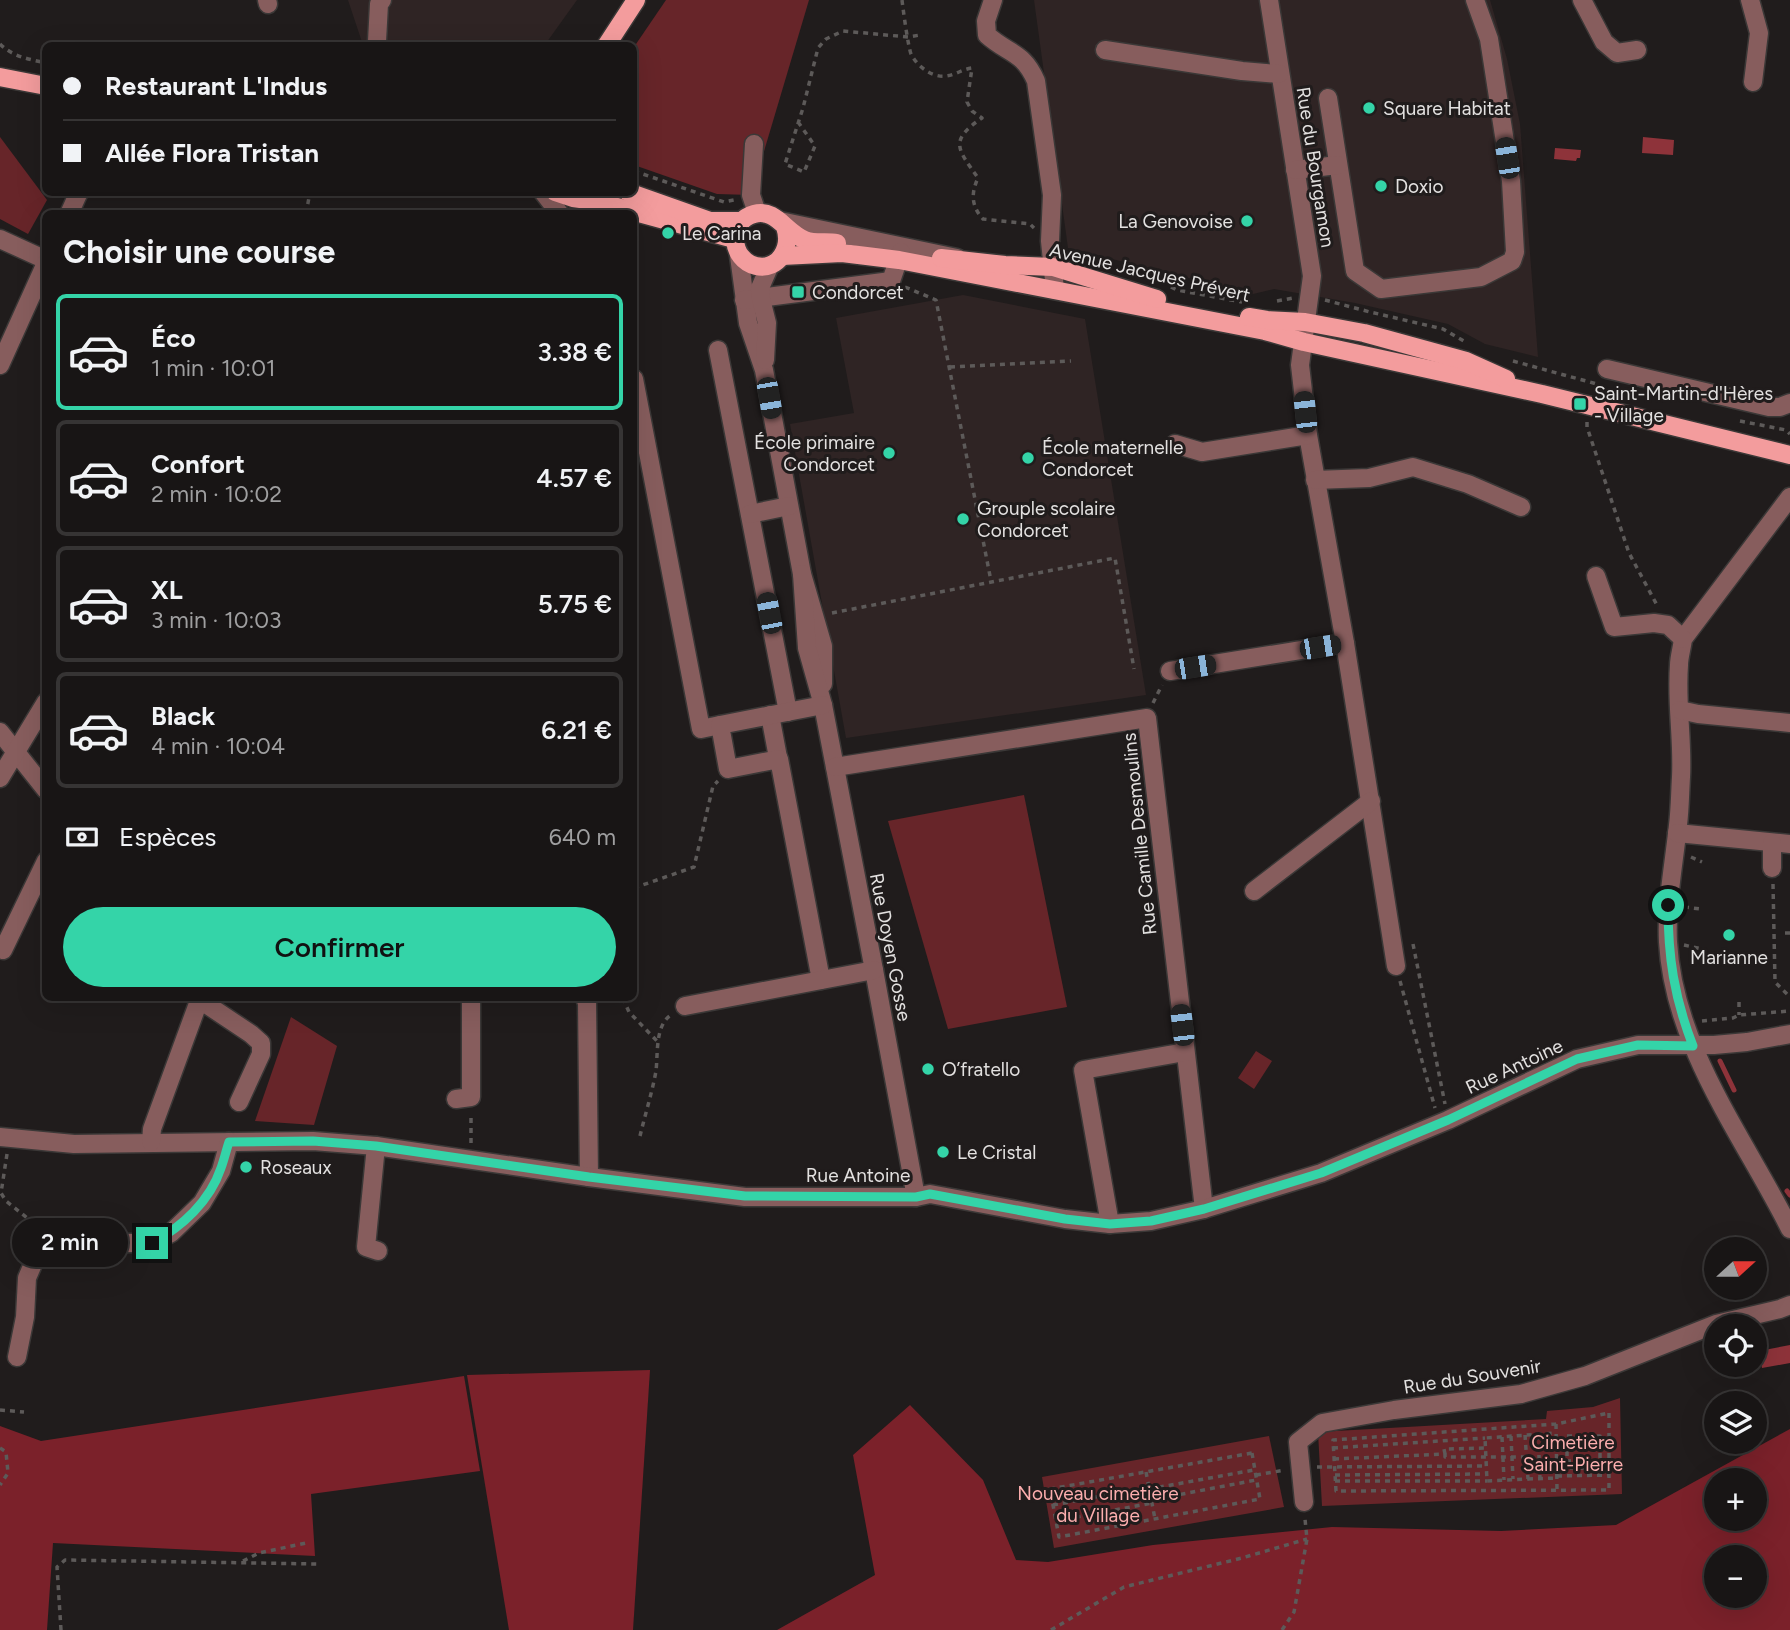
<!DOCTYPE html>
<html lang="fr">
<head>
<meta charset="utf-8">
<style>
	body { margin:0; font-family:Figtree,sans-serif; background:#252222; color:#f1f3f6; height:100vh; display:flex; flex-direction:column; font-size:26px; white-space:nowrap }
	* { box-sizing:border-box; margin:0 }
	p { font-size:23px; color:#9f9fa0 }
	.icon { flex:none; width:38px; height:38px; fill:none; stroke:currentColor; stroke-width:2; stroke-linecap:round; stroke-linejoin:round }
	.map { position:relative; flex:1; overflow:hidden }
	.side { position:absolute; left:42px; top:210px; width:595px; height:791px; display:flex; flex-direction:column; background:#181515; border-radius:10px; box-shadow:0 7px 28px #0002,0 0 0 2px #363434 }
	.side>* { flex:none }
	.banner { position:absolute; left:42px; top:42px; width:595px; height:154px; border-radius:10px; box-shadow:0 7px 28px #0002,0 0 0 2px #363434; display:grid; align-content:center; height:154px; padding:0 21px; background:#181515 }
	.needle { width:46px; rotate:69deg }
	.tools { position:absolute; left:1704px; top:1237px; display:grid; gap:14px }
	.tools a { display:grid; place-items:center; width:63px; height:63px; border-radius:50%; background:#181515; box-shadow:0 7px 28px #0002,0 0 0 2px #363434; font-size:35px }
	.end { position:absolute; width:32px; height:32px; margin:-16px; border:9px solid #34d4a8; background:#111; box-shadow:0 0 0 4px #111 }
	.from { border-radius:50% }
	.bubble { position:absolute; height:49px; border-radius:24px; background:#181515; box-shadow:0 7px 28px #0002,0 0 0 2px #363434; font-size:23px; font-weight:600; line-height:49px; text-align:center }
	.car { position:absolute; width:21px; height:42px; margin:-21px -10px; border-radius:9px; box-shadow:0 0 5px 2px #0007; background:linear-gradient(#222 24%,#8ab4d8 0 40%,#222 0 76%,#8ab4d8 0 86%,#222 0) }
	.banner b { display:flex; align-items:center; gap:24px; height:66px; font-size:26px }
	.banner b+b { border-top:2px solid #363434 }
	.banner i { width:18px; height:18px; background:#f1f3f6 }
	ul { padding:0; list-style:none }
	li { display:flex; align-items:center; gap:21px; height:116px; margin:0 14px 10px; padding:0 7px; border:4px solid #363434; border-radius:10px }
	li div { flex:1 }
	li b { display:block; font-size:26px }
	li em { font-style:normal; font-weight:600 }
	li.active { border-color:#34d4a8 }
	li>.icon { width:63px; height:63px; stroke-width:1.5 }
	h2 { padding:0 21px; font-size:32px; line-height:84px }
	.pay { display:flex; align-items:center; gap:18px; height:77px; padding:0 21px; font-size:26px }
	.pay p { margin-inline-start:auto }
	.primary-button { display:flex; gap:14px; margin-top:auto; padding:14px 21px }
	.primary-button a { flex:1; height:80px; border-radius:42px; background:#34d4a8; color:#111; font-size:28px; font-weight:600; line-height:80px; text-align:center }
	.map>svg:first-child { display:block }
</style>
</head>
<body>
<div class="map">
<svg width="1790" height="1630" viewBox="0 0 1790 1630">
	<rect width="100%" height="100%" fill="#201c1c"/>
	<g fill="#2f2424">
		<polygon points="348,0 577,0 544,46 363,45"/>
		<polygon points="1034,0 1490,0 1507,59 1520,124 1538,357 1485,344 1448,324 1355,303 1274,289 1253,294 1068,248"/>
		<polygon points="963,295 1085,319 1146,695 846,738 790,424 854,413 836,318"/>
	</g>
	<g fill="#672529">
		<polygon points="666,0 809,0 751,195 717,194 634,165 634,47"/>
		<polygon points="0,137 47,200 28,234 0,219"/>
		<polygon points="1024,795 1067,1007 948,1029 888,821"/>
		<polygon points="291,1017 337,1046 314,1125 255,1121"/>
		<polygon points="1256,1051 1272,1061 1254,1089 1238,1078"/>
		<polygon points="1620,1398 1622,1494 1322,1506 1318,1432 1546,1419 1547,1411 1593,1407"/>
		<polygon points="1269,1436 1284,1507 1054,1548 1042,1477"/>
	</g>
	<g fill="#7b212a" fill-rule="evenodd">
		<polygon points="650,1370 633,1630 509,1630 467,1375"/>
		<polygon points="464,1376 480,1471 311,1494 315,1556 53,1543 47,1630 0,1630 0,1426 41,1441"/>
		<path d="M910,1405L983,1480L1016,1560L1048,1562L1153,1545L1332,1527L1501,1531L1616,1525L1790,1429V1630H777L875,1575L853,1455ZM1717,1480H1755V1519H1717ZM1717,1558H1755V1596H1717Z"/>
	</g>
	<g fill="#8e333a">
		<polygon points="1643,137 1674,140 1673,155 1642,153"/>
		<polygon points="1555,148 1581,150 1580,158 1577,158 1576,161 1554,159"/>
		<polygon points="1790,1345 1790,1363 1762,1368 1759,1351"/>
	</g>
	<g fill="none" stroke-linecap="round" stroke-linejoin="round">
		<g stroke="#8e333a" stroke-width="5">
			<polyline points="1720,1061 1734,1090"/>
			<polyline points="1787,1191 1790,1195"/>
		</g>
		<g stroke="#3b3837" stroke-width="21">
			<g id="minor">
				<polyline points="267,0 268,4"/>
				<path d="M993,0L986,21L987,35C1008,54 1023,51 1036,81L1052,195L1050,241L1055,290"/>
				<polyline points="1269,0 1312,276 1300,365 1308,435 1345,643 1396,966"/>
				<polyline points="1582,0 1604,42 1617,53 1637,50"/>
				<polyline points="1750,0 1759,33 1753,82"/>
				<polyline points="378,46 377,41 379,4 382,0"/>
				<polyline points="1105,50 1242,71 1279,74"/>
				<polyline points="1328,98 1355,271 1381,289 1481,277 1512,261 1515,252 1511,181 1489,39 1475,0"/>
				<polyline points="754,144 751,195 757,213"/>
				<polyline points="1295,170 1338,165"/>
				<polyline points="543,192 560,214"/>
				<polyline points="69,214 79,192"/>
				<polyline points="780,221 957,258"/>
				<polyline points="0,239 46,260"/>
				<polyline points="739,256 748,323 764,370 802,574 823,646 823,684"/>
				<polyline points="744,300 891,281 901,252"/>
				<polyline points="718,350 788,712"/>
				<polyline points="765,360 767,323 761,299 760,288 770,265"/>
				<polyline points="0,365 46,263"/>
				<polyline points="1607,369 1769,407 1780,407 1790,403"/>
				<polyline points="634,379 701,729 720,725"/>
				<polyline points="1175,444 1202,452 1308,435"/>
				<polyline points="1315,480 1369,478 1413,467 1468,484 1521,507"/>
				<path d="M1790,497L1683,639C1682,648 1679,657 1679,665C1676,703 1683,740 1681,777C1680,793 1680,809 1678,825C1674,864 1666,903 1668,942C1674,1048 1744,1137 1790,1229"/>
				<polyline points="750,514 789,506"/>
				<polyline points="802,574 807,648 823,705 874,970 916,1197"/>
				<polyline points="1596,576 1614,627 1654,623 1668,625 1683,639"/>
				<polyline points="1170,671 1345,643"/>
				<polyline points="1680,710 1698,714 1790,723"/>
				<polyline points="770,715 779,763"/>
				<polyline points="0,732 46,790"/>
				<polyline points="835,767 1147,718 1204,1209"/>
				<polyline points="0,778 46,702"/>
				<polyline points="1677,833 1790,844"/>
				<polyline points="1772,843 1772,868"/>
				<polyline points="1254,891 1371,801"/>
				<polyline points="3,950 46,861"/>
				<polyline points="821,980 779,759 728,769 720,725 823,705"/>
				<polyline points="585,998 587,1003 589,1177"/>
				<polyline points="200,1000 251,1034 261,1043 261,1054 239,1102"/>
				<polyline points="685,1006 874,970"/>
				<polyline points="456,1099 471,1097 471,998"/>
				<polyline points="0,1137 74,1144 313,1141 376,1146 589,1177 745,1197 916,1197 930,1194 1065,1219 1110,1224 1151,1221 1204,1209 1321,1173 1448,1120 1577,1059 1638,1045 1714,1045 1747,1042 1790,1034"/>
				<polyline points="151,1142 152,1129 200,998"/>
				<polyline points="376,1146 366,1247 378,1251"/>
				<polyline points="1110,1224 1083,1070 1185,1052"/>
				<polyline points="17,1357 25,1317 27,1278 39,1250 63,1235 89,1236 118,1243 152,1243 171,1233 202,1203 221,1171 229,1142"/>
				<polyline points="1304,1502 1298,1442 1322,1423 1394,1410 1521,1394 1585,1376 1716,1324 1780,1309 1790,1305"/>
			</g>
		</g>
		<g stroke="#3b3837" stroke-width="21">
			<g id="major">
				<polyline points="606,46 636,0"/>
				<polyline points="0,77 46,86"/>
				<polyline points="555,192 573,198 595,201 734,239"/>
				<polyline points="628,192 710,221 742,221"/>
				<path d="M785,227C792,247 779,271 756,266C730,260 727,221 754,214C776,208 785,232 805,240C815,244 826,241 837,243"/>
				<polyline points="782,256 842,253 899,260 1265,331 1304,342 1542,394 1790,455"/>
				<polyline points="941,258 1005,265 1053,267 1157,299"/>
				<polyline points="1249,317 1267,320 1305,322 1364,333 1466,361 1506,379"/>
			</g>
		</g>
		<g stroke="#5d5a59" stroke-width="3.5" stroke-dasharray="5 5" stroke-linecap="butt">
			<path d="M902,0C903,9 908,46 911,54C917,66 932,78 946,76C955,75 963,69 972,68L967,102L972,111L982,118C948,141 958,149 978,178C971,193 971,206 983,219L1030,224L1034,228"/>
			<path d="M0,44C13,57 29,59 46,63"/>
			<polyline points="798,122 815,146 804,172 785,164 803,108 818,48 826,39 843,31 908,37 920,35"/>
			<polyline points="634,171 724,202 734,200"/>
			<polyline points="306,214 310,192"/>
			<polyline points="905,287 936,300 991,581"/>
			<polyline points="1171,287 1177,290 1242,302"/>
			<polyline points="1325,300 1370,312 1443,329 1464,341"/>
			<polyline points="1277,301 1293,298"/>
			<polyline points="1513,361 1597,384"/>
			<polyline points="950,367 1071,361"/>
			<polyline points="1740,421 1786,430 1790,434"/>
			<polyline points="1587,422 1587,427 1629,553 1658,607"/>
			<polyline points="832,613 1115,558 1134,669"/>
			<polyline points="1153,703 1162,685"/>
			<polyline points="1691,857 1702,862"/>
			<polyline points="1773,884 1775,982 1790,997"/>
			<polyline points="634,888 694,867 713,786 718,781"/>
			<polyline points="1684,907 1701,909"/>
			<polyline points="1785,933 1790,933"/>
			<polyline points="1413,944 1445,1104"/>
			<polyline points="1684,945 1702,949"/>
			<polyline points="1400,981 1435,1108"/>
			<polyline points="623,998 629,1012 657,1041"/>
			<polyline points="1739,1002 1739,1015"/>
			<polyline points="1702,1021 1733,1018 1739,1015 1790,1011"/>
			<path d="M640,1136C645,1115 652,1093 656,1071C658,1054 655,1025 671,1015"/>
			<polyline points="471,1143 471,1115"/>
			<polyline points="7,1154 1,1193 6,1201 41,1229"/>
			<polyline points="0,1410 24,1412"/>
			<polygon points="1609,1413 1609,1490 1336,1491 1333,1440 1556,1424"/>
			<polyline points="1556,1424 1557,1490"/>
			<polyline points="1525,1435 1528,1479 1487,1481 1485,1438 1556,1433"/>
			<polyline points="1538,1435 1540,1478"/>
			<polyline points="1511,1436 1513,1479"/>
			<rect x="1567" y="1436" width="33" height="32"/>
			<polyline points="1502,1437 1504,1480"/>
			<polyline points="1556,1445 1600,1445"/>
			<polyline points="0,1448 6,1452 8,1473 0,1485"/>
			<polyline points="1333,1448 1485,1438"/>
			<polygon points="1252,1453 1260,1499 1059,1537 1050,1489"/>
			<polyline points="1445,1454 1444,1449 1485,1448"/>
			<polyline points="1334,1459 1445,1454 1445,1457 1526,1457"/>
			<polyline points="1556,1461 1600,1461"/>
			<polyline points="1317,1467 1486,1466"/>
			<polyline points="1146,1472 1155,1519"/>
			<polyline points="1256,1475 1285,1470"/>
			<polyline points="1335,1475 1487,1474"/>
			<polyline points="1557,1476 1609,1475"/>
			<polyline points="1528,1479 1557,1478"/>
			<polyline points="1335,1481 1487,1481"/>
			<polyline points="1149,1489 1254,1470"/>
			<polyline points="1151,1500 1256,1480"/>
			<polyline points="1053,1505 1149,1487"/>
			<polyline points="1056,1521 1152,1503"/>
			<polyline points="243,1561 259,1553 306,1543"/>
			<polyline points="61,1630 57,1567 65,1560 319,1564"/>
			<polyline points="1051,1630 1124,1587 1242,1558 1307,1539"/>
			<polyline points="1282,1630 1294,1612 1307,1539 1305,1519"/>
		</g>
		<use href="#minor" stroke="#875d5d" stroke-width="18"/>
		<use href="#major" stroke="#f39c9d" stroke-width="18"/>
	</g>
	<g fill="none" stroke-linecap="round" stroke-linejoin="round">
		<path stroke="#34d4a8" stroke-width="9" d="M152,1243C182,1227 210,1201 221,1168C224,1160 226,1151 229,1142L313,1141L376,1146L589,1177L745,1196L916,1197L930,1194L1065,1219L1110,1224L1151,1221L1204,1209L1321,1173L1448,1120L1577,1059L1638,1045L1693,1046C1674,997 1668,957 1668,905"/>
	</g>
	<g fill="#34d4a8" stroke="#201c1c" stroke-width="2.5">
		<circle cx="1369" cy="108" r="7"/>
		<circle cx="1381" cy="186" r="7"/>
		<circle cx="1247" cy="221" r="7"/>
		<circle cx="668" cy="233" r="7"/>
		<rect x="791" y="285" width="14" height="14" rx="3.5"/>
		<rect x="1573" y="397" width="14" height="14" rx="3.5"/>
		<circle cx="889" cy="453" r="7"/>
		<circle cx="1028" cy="458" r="7"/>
		<circle cx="963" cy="519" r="7"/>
		<circle cx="1729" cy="935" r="7"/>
		<circle cx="928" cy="1069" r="7"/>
		<circle cx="943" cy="1152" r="7"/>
		<circle cx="246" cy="1167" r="7"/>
	</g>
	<g text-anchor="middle" stroke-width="6" stroke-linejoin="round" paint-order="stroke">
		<g font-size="19" fill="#e3e1e0" stroke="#201c1c" text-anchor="start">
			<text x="1383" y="115">Square Habitat</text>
			<text x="1395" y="193">Doxio</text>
			<text x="1233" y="228" text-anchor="end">La Genovoise</text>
			<text x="682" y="240">Le Carina</text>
			<text x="812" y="299">Condorcet</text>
			<text x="1594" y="400">Saint-Martin-d'Hères<tspan x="1594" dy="22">- Village</tspan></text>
			<text x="875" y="449" text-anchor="end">École primaire<tspan x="875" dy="22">Condorcet</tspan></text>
			<text x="1042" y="454">École maternelle<tspan x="1042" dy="22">Condorcet</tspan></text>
			<text x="977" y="515">Grouple scolaire<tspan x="977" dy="22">Condorcet</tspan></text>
			<text x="1729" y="964" text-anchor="middle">Marianne</text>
			<text x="942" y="1076">O’fratello</text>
			<text x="957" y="1159">Le Cristal</text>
			<text x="260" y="1174">Roseaux</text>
		</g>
		<g font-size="19" fill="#e3e1e0" stroke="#201c1c">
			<text transform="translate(1316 167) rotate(81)" y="7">Rue du Bourgamon</text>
			<text transform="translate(1150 272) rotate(13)" y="7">Avenue Jacques Prévert</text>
			<text transform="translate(1139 834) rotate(-96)" y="7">Rue Camille Desmoulins</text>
			<text transform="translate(891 947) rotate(79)" y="7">Rue Doyen Gosse</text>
			<text transform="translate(1514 1066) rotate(-25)" y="7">Rue Antoine</text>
			<text x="858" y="1182">Rue Antoine</text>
			<text transform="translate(1472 1376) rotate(-9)" y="7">Rue du Souvenir</text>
		</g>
		<g font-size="19" fill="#fcaeae" stroke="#201c1c">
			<text x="1573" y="1449">Cimetière<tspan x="1573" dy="22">Saint-Pierre</tspan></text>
			<text x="1098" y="1500">Nouveau cimetière<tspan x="1098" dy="22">du Village</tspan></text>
		</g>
	</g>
</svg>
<div class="tools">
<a><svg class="needle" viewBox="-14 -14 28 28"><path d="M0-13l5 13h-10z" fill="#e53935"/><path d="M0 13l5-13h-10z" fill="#9f9fa0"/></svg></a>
<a><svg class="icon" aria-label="locate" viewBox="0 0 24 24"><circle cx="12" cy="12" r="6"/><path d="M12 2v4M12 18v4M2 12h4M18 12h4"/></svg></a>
<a><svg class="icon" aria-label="layers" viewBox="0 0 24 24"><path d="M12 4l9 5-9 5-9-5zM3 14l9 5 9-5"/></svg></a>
<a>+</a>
<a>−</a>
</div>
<i class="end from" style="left:1668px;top:905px"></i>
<i class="end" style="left:152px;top:1243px"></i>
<div class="bubble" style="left:12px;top:1218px;width:116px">2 min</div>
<i class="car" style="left:1507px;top:158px;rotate:351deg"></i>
<i class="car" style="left:769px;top:398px;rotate:170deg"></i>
<i class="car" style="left:1305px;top:412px;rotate:354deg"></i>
<i class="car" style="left:769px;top:613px;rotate:349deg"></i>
<i class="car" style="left:1320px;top:647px;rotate:81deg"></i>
<i class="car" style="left:1195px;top:667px;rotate:81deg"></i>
<i class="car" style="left:1182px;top:1025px;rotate:353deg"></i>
<div class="banner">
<b><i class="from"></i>Restaurant L'Indus</b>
<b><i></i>Allée Flora Tristan</b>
</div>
<section class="side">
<h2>Choisir une course</h2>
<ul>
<li class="active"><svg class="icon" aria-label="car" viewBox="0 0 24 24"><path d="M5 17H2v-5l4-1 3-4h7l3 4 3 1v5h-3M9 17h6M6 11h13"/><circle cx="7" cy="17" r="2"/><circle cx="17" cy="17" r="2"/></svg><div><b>Éco</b><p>1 min · 10:01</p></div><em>3.38 €</em></li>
<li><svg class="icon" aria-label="car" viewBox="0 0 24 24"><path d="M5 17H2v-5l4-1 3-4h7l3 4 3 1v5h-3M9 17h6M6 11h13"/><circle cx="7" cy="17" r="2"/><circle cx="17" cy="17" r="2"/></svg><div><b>Confort</b><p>2 min · 10:02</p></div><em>4.57 €</em></li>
<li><svg class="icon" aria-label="car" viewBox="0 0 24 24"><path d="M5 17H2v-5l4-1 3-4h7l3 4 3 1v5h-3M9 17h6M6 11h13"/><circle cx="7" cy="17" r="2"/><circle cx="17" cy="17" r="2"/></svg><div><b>XL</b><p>3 min · 10:03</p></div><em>5.75 €</em></li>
<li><svg class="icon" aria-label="car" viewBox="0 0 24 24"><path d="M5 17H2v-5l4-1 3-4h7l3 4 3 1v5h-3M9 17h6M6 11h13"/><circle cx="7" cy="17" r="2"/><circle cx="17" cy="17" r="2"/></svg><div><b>Black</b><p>4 min · 10:04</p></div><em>6.21 €</em></li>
</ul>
<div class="pay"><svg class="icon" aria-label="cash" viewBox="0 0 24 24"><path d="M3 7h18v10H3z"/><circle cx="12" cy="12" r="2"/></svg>Espèces<p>640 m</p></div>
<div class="primary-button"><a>Confirmer</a></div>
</section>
</div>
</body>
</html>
